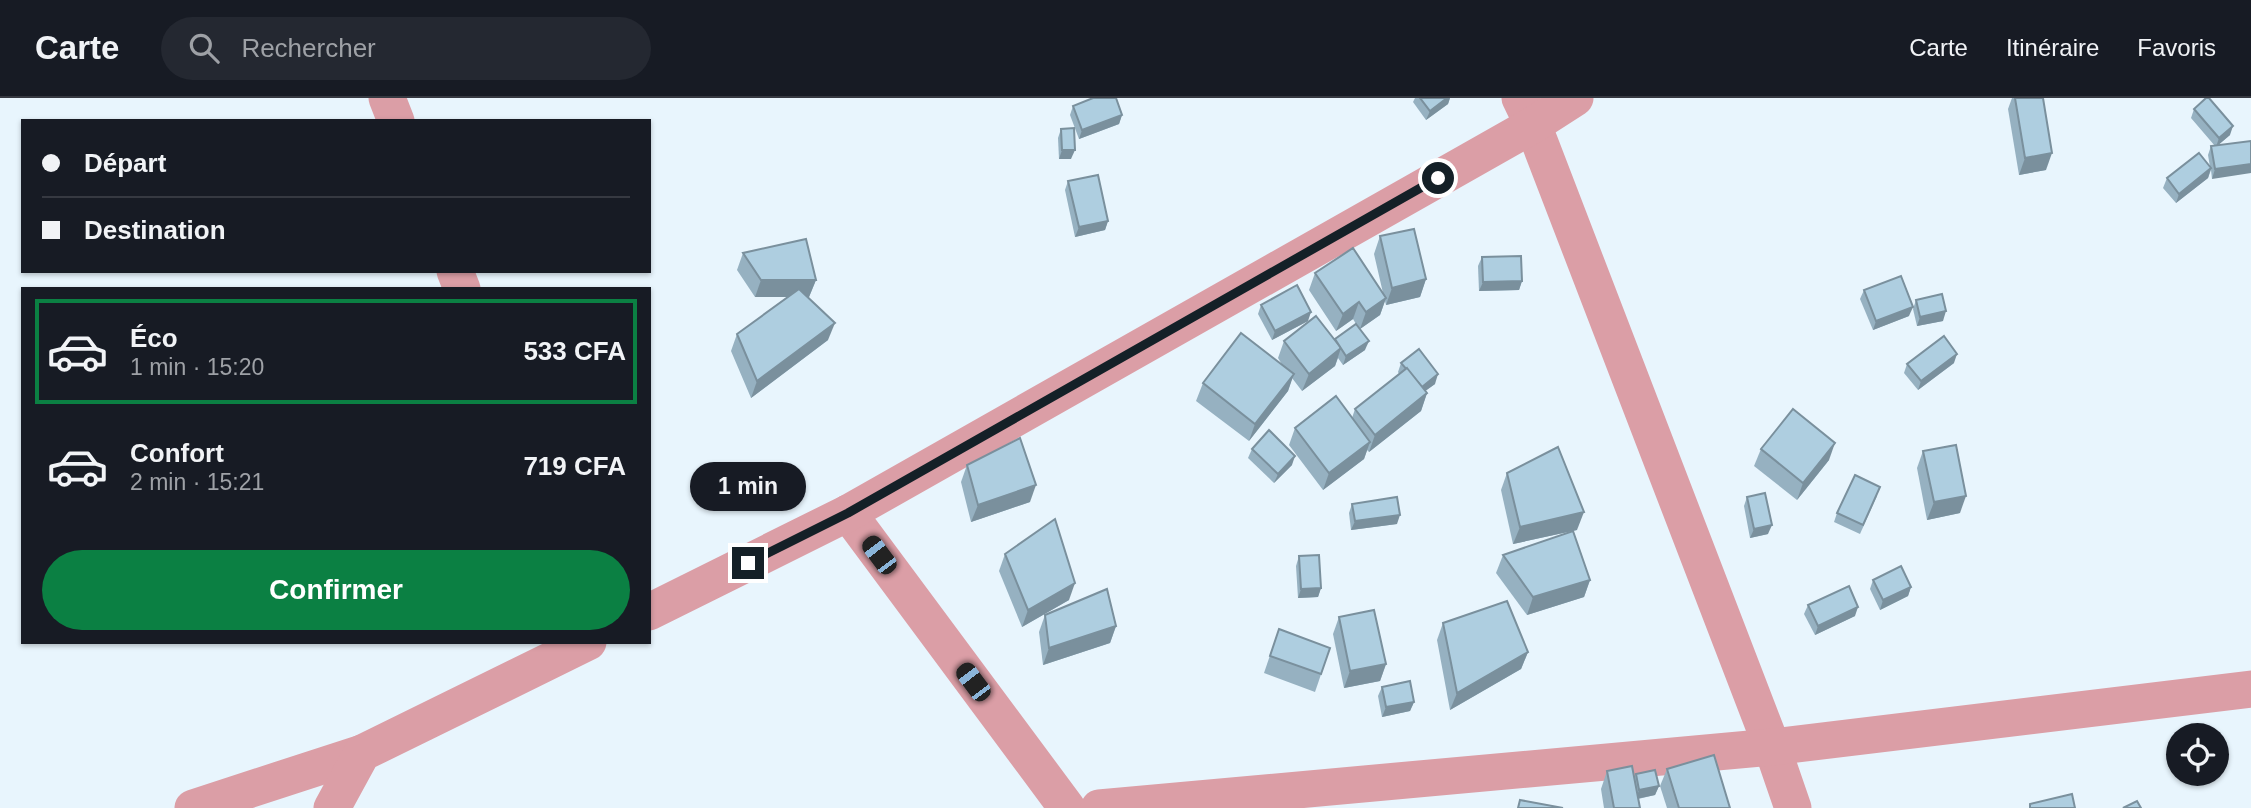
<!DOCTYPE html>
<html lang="fr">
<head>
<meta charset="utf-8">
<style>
	body { margin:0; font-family:Helvetica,sans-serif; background:#242831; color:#f1f3f6; height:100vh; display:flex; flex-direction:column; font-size:26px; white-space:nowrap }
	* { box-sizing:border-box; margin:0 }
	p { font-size:23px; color:#9ea1a6 }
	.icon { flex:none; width:38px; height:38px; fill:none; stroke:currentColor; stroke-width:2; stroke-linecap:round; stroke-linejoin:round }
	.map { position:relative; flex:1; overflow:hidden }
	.drawer { position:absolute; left:21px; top:189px; width:630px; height:357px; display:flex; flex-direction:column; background:#171b24; border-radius:0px; box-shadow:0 2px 5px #0004 }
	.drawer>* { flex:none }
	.guide { position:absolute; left:21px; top:21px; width:630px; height:154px; border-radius:0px; box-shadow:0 2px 5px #0004; display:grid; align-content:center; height:154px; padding:0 21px; background:#171b24 }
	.tools { position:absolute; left:2166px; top:625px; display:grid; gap:14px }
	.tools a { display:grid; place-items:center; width:63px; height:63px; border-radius:50%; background:#171b24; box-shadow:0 2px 5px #0004; font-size:35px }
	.end { position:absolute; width:32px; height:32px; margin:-16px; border:9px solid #142027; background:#fff; box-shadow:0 0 0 4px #fff }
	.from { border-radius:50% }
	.bubble { position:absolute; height:49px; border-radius:24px; background:#171b24; box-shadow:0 2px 5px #0004; font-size:23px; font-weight:700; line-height:49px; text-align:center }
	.car { position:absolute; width:21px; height:42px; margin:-21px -10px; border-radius:9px; box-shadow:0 0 5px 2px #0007; background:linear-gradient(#222 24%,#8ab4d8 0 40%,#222 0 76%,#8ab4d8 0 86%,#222 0) }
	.guide b { display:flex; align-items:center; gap:24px; height:66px; font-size:26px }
	.guide b+b { border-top:2px solid #363941 }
	.guide i { width:18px; height:18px; background:#f1f3f6 }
	ul { padding:12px 0 0; list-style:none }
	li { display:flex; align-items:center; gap:21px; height:105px; margin:0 14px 10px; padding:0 7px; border:4px solid transparent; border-radius:0px }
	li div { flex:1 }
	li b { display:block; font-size:26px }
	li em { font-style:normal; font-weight:700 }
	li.on { border-color:#0b8043 }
	li>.icon { width:63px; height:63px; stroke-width:1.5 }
	.primary-button { display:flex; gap:14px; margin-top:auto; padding:14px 21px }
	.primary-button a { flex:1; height:80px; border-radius:42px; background:#0b8043; color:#fff; font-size:28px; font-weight:700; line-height:80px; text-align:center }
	header { display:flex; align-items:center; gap:42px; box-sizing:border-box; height:98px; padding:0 35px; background:#171b24; border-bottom:2px solid #363941 }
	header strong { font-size:33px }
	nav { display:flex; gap:38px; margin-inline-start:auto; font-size:24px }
	.search { width:490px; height:63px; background:#242831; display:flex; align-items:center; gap:18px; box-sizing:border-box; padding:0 24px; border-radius:38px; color:#9ea1a6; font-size:26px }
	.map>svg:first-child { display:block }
</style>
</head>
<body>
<header>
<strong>Carte</strong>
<div class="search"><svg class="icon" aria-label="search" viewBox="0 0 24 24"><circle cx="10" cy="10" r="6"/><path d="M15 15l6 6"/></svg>Rechercher</div>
<nav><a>Carte</a><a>Itinéraire</a><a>Favoris</a></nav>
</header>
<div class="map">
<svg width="2251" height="710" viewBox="0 0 2251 710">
	<rect width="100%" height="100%" fill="#e8f5fd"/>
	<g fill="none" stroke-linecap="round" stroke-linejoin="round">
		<g stroke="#db9ea6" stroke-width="37">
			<polyline points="387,0 396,23"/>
			<polyline points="1520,0 1533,27 1772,649 1793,710"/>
			<polyline points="455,173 462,191"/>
			<polyline points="848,415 1067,710"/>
			<polyline points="649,514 848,415 1533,27 1575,0"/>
			<polyline points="193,710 362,655"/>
			<polyline points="332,710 362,655 588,544"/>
			<polyline points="1099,710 1772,649 2251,591"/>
		</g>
	</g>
	<g fill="#96b1c1">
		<polygon points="1415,0 1450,0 1448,6 1426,22 1413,4"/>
		<polygon points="2012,0 2043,0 2046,72 2019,77 2008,11"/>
		<polygon points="1073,8 1122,17 1119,26 1079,41 1070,17"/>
		<polygon points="2194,11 2230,37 2218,47 2251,43 2212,81 2211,72 2208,80 2176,105 2163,90 2167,80 2210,69 2208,57 2211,48 2215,48 2191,20"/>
		<polygon points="1061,31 1071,61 1059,61 1058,40"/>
		<polygon points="1068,83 1108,123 1105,132 1075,139 1065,92"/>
		<polygon points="1380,138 1426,181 1420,199 1386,207 1385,203 1380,217 1360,231 1365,252 1343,267 1338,260 1335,268 1302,293 1292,280 1288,293 1249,343 1196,303 1203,285 1283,268 1278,260 1284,243 1334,241 1356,226 1353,221 1336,233 1309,192 1315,175 1383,195 1374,156"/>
		<polygon points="743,155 816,182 809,199 808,199 828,242 751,300 731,253 737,236 787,199 755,199 737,172"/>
		<polygon points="1482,159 1522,183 1519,192 1479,193 1478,168"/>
		<polygon points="1864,192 1909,218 1873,232 1860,201"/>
		<polygon points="1916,202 1943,223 1917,228 1913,211"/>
		<polygon points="1261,207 1308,223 1272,242 1258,216"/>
		<polygon points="1401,265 1435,286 1425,293 1427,295 1421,313 1369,354 1367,352 1364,361 1323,392 1289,347 1295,330 1352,320 1355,311 1399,276 1398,274"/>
		<polygon points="1954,265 1918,292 1904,275 1907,266"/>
		<polygon points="1252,351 1292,367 1274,385 1248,360"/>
		<polygon points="1761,351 1829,362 1797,402 1754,368"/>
		<polygon points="1923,353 1960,415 1927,422 1917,370"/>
		<polygon points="967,367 1030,404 971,424 961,384"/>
		<polygon points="1507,375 1577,432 1513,446 1501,392"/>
		<polygon points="1877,398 1860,436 1834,424 1837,415"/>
		<polygon points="1747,399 1768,436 1750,440 1744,408"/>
		<polygon points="1352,406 1397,426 1351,432 1349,415"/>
		<polygon points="1005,456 1069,502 1022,529 999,473"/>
		<polygon points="1503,457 1590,482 1584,499 1527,517 1496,475"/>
		<polygon points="1299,458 1321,490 1318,499 1298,500 1296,468"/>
		<polygon points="1873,482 1911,489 1908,498 1880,512 1870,491"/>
		<polygon points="1808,507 1855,518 1815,537 1804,516"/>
		<polygon points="1045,517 1116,528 1110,545 1043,567 1039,534"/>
		<polygon points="1339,519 1386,566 1380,583 1344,590 1333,536"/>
		<polygon points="1443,525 1528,554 1521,571 1450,612 1437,542"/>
		<polygon points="1279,531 1330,550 1315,594 1264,575"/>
		<polygon points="1382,589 1414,604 1410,613 1382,619 1378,598"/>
		<polygon points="1667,671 1730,710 1667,710 1660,688"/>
		<polygon points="1607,673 1634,680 1636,676 1659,688 1655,697 1638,701 1640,710 1604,710 1601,691"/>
	</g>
	<g fill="#7a909d">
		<polygon points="1447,0 1450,0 1448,6 1426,22 1430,13"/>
		<polygon points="1122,17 1119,26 1079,41 1082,32"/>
		<polygon points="2233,28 2230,37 2216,49 2219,40"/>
		<polygon points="1062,52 1075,52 1071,61 1059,61"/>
		<polygon points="2052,55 2046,72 2019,77 2025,60"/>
		<polygon points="2251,66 2251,75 2212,81 2215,71"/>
		<polygon points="2211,70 2208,80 2176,105 2179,96"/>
		<polygon points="1108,123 1105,132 1075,139 1079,129"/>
		<polygon points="1426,181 1420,199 1386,207 1392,190"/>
		<polygon points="761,182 816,182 809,199 755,199"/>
		<polygon points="1522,183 1519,192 1479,193 1483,184"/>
		<polygon points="1386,200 1380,217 1360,231 1366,214"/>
		<polygon points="1359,204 1353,221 1336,233 1343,216"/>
		<polygon points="1913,209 1909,218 1873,232 1876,223"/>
		<polygon points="1946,213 1943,223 1917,228 1920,219"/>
		<polygon points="1311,214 1308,223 1272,242 1275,233"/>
		<polygon points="835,225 828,242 751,300 757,283"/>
		<polygon points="1369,243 1365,252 1343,267 1346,258"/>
		<polygon points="1341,250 1335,268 1302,293 1309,276"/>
		<polygon points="1957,256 1954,265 1918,292 1921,283"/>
		<polygon points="1294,276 1288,293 1249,343 1255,326"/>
		<polygon points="1438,276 1435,286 1417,299 1420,290"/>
		<polygon points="1427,295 1421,313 1369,354 1375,337"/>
		<polygon points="1370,344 1364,361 1323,392 1329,375"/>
		<polygon points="1835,345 1829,362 1797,402 1803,385"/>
		<polygon points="1295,358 1292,367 1274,385 1278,376"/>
		<polygon points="1036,387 1030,404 971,424 978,407"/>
		<polygon points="1966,398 1960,415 1927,422 1934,404"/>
		<polygon points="1584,414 1577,432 1513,446 1520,429"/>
		<polygon points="1400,417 1397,426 1351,432 1355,423"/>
		<polygon points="1772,427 1768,436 1750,440 1754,431"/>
		<polygon points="1590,482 1584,499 1527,517 1533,499"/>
		<polygon points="1075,485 1069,502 1022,529 1028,512"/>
		<polygon points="1911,489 1908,498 1880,512 1883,502"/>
		<polygon points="1321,490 1318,499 1298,500 1301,491"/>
		<polygon points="1858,509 1855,518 1815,537 1818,528"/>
		<polygon points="1116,528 1110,545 1043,567 1049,550"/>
		<polygon points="1528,554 1521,571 1450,612 1457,595"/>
		<polygon points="1386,566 1380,583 1344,590 1350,573"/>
		<polygon points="1414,604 1410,613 1382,619 1386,609"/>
		<polygon points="1659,688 1655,697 1636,701 1639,692"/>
	</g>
	<g fill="#aecee0" stroke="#7a909d" stroke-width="2">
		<polygon points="1093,0 1116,0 1122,17 1082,32 1073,8"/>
		<polygon points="1420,0 1447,0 1430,13"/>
		<polygon points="2015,0 2043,0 2052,55 2025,60"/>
		<polygon points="2206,0 2209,0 2233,28 2219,40 2194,11"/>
		<polygon points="1074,30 1075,52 1062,52 1061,31"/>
		<polygon points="2251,43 2251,66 2215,71 2211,48"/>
		<polygon points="2199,55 2211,70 2179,96 2167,80"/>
		<polygon points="1098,77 1108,123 1079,129 1068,83"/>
		<polygon points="1414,131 1426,181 1392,190 1380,138"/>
		<polygon points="806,141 816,182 761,182 743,155"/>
		<polygon points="1353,150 1386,200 1366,214 1359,204 1343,216 1315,175"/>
		<polygon points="1521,158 1522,183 1483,184 1482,159"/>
		<polygon points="1901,178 1913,209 1876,223 1864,192"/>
		<polygon points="1297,187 1311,214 1275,233 1261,207"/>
		<polygon points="799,191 835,225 757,283 737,236"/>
		<polygon points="1942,196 1946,213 1920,219 1916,202"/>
		<polygon points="1316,218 1341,250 1309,276 1284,243"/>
		<polygon points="1356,226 1369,243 1346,258 1335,241"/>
		<polygon points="1241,235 1294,276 1255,326 1203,285"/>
		<polygon points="1944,238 1957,256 1921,283 1907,266"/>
		<polygon points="1419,251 1438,276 1422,289 1401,265"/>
		<polygon points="1407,270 1427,295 1375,337 1355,311"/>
		<polygon points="1336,298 1370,344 1329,375 1295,330"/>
		<polygon points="1793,311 1835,345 1803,385 1761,351"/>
		<polygon points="1269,332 1295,358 1278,376 1252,351"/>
		<polygon points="1020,340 1036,387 978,407 967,367"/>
		<polygon points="1956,347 1966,398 1934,404 1923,353"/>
		<polygon points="1558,349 1584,414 1520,429 1507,375"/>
		<polygon points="1855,377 1880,389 1863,427 1837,415"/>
		<polygon points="1765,395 1772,427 1754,431 1747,399"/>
		<polygon points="1397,399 1400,417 1355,423 1352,406"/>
		<polygon points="1055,421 1075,485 1028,512 1005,456"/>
		<polygon points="1573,433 1590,482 1533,499 1503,457"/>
		<polygon points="1319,457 1321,490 1301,491 1299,458"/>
		<polygon points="1901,468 1911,489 1883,502 1873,482"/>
		<polygon points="1849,488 1858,509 1818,528 1808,507"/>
		<polygon points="1107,491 1116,528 1049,550 1045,517"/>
		<polygon points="1507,503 1528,554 1457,595 1443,525"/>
		<polygon points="1374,512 1386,566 1350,573 1339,519"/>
		<polygon points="1279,531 1330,550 1321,576 1270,558"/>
		<polygon points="1410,583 1414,604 1386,609 1382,589"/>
		<polygon points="1714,657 1730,710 1679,710 1667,671"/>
		<polygon points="1632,668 1640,710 1614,710 1607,673"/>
		<polygon points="1655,672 1659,688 1639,692 1636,676"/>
		<polygon points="2072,696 2075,710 2030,710 2030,706"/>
		<polygon points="1520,702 1563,710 1518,710"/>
		<polygon points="2137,703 2141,710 2123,710"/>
	</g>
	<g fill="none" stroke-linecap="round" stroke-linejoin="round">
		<polyline stroke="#142027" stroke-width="9" points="748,465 848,415 1438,80"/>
	</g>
</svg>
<div class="tools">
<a><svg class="icon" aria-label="locate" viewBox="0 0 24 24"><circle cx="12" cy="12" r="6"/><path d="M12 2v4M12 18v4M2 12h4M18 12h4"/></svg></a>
</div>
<i class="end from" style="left:1438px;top:80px"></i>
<i class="end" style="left:748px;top:465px"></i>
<div class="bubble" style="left:690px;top:364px;width:116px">1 min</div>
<i class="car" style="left:879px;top:457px;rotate:323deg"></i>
<i class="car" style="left:973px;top:584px;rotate:323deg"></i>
<div class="guide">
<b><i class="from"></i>Départ</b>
<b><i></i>Destination</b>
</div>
<section class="drawer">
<ul>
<li class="on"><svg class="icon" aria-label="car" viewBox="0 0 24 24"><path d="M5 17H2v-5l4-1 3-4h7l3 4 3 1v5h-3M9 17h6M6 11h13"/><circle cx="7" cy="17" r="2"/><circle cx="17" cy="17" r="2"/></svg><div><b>Éco</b><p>1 min · 15:20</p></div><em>533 CFA</em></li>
<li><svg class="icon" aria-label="car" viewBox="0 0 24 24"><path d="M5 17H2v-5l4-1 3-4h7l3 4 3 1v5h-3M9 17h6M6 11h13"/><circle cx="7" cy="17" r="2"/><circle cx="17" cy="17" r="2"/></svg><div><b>Confort</b><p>2 min · 15:21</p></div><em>719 CFA</em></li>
</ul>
<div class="primary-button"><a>Confirmer</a></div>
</section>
</div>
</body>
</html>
